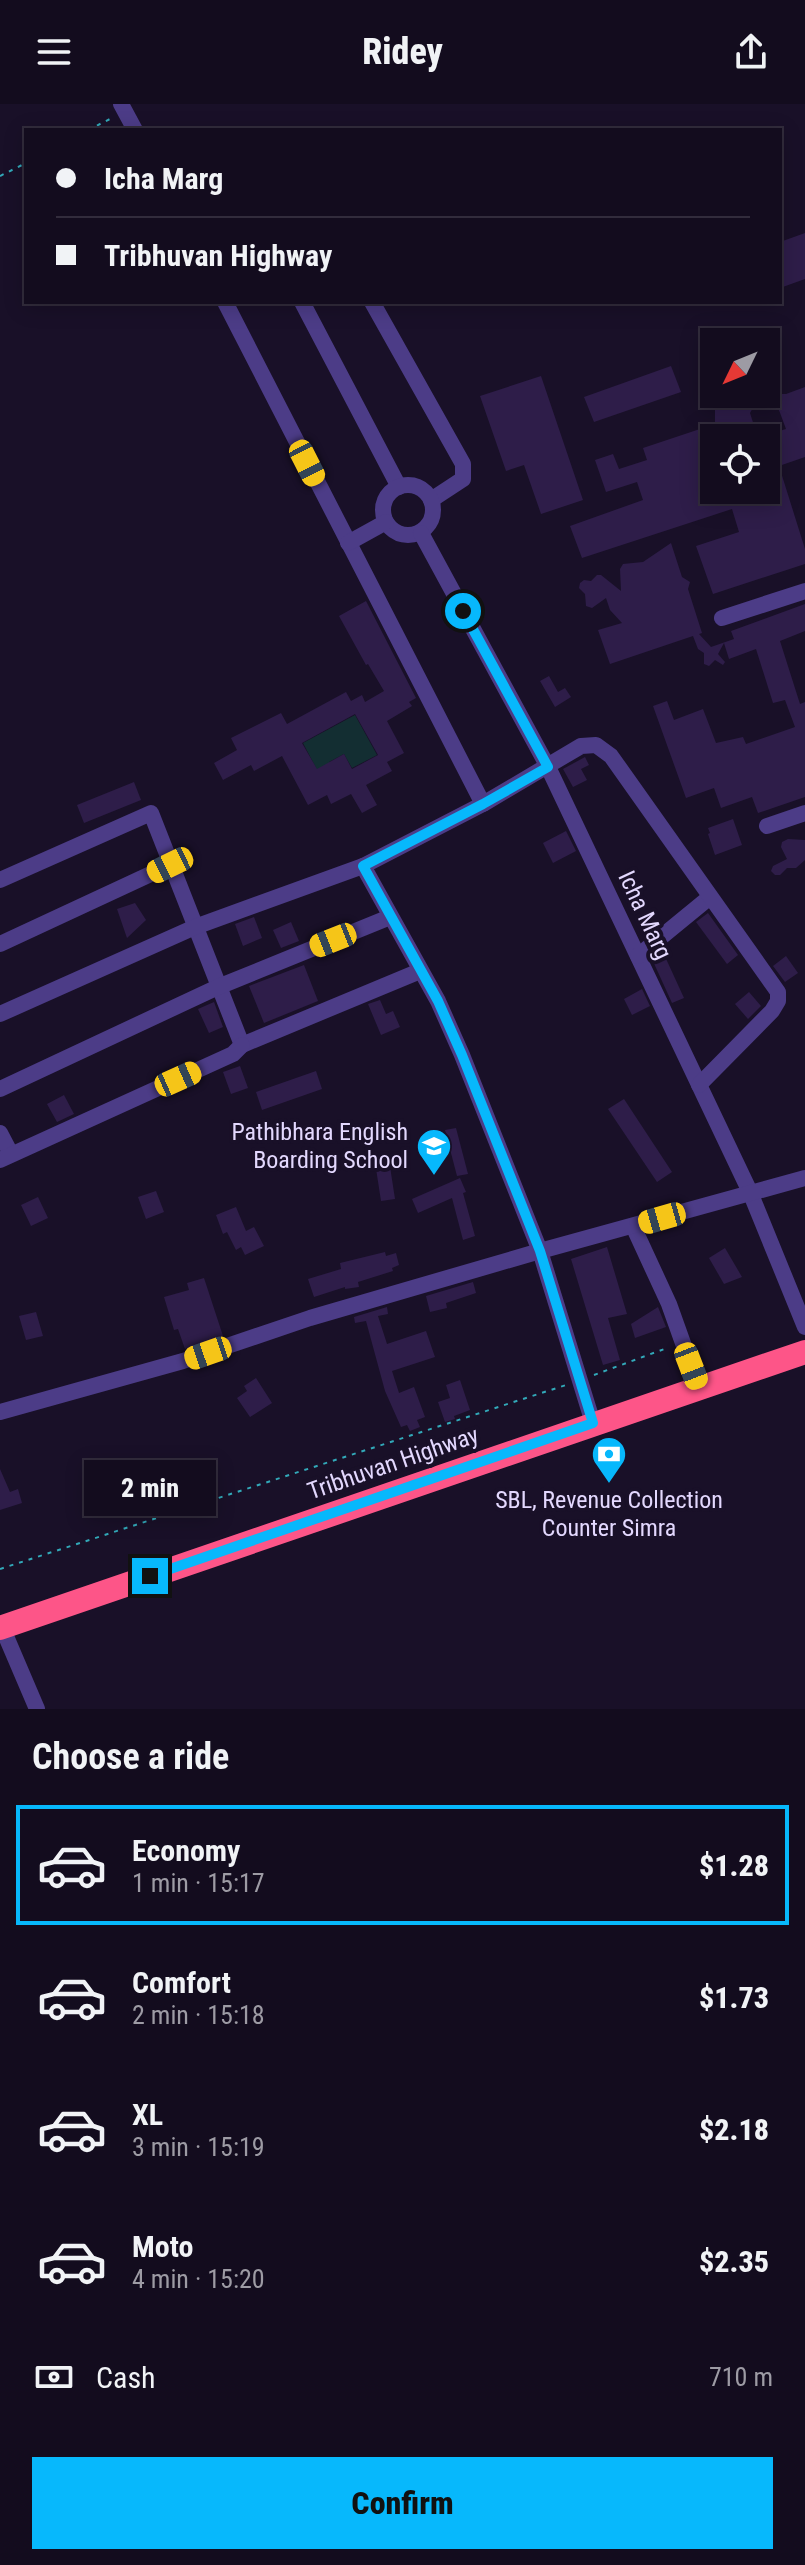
<!DOCTYPE html>
<html lang="en">
<head>
<meta charset="utf-8">
<style>
	body { margin:0; font-family:"Roboto Condensed",sans-serif; background:#1c1527; color:#f1f3f6; height:100vh; display:flex; flex-direction:column; font-size:30px; white-space:nowrap }
	* { box-sizing:border-box; margin:0 }
	p { font-size:26px; color:#9d9ba4 }
	.icon { flex:none; width:44px; height:44px; fill:none; stroke:currentColor; stroke-width:2; stroke-linecap:round; stroke-linejoin:round }
	.map { position:relative; height:1605px; overflow:hidden }
	.side { display:flex; flex-direction:column; background:#130c1e; flex:1 }
	.side>* { flex:none }
	.guide { position:absolute; left:24px; top:24px; width:758px; height:176px; border-radius:0px; box-shadow:0 4px 20px #0003,0 0 0 2px #322c3c; display:grid; align-content:center; height:176px; padding:0 32px; background:#130c1e }
	.needle { width:52px; rotate:227deg }
	.buttons { position:absolute; left:700px; top:224px; display:grid; gap:16px }
	.buttons a { display:grid; place-items:center; width:80px; height:80px; border-radius:0px; background:#130c1e; box-shadow:0 4px 20px #0003,0 0 0 2px #322c3c; font-size:40px }
	.end { position:absolute; width:36px; height:36px; margin:-18px; border:10px solid #07b8fc; background:#111; box-shadow:0 0 0 4px #111 }
	.from { border-radius:50% }
	.bubble { position:absolute; height:56px; border-radius:0px; background:#130c1e; box-shadow:0 4px 20px #0003,0 0 0 2px #322c3c; font-size:26px; font-weight:800; line-height:56px; text-align:center }
	.car { position:absolute; width:24px; height:48px; margin:-24px -12px; border-radius:10px; box-shadow:0 0 6px 2px #0007; background:linear-gradient(#f5c518 24%,#345 0 40%,#f5c518 0 76%,#345 0 86%,#f5c518 0) }
	.guide b { display:flex; align-items:center; gap:28px; height:76px; font-size:30px }
	.guide b+b { border-top:2px solid #322c3c }
	.guide i { width:20px; height:20px; background:#f1f3f6 }
	ul { padding:0; list-style:none }
	li { display:flex; align-items:center; gap:24px; height:120px; margin:0 16px 12px; padding:0 16px; border:4px solid transparent; border-radius:0px }
	li div { flex:1 }
	li b { display:block; font-size:30px }
	li em { font-style:normal; font-weight:800 }
	li.active { border-color:#07b8fc }
	li>.icon { width:72px; height:72px; stroke-width:1.5 }
	h2 { padding:0 32px; font-size:36px; line-height:96px }
	.pay { display:flex; align-items:center; gap:20px; height:88px; padding:0 32px; font-size:30px }
	.pay p { margin-inline-start:auto }
	.primary-button { display:flex; gap:16px; margin-top:auto; padding:16px 32px }
	.primary-button a { flex:1; height:92px; border-radius:0px; background:#07b8fc; color:#111; font-size:32px; font-weight:800; line-height:92px; text-align:center }
	header { display:flex; justify-content:space-between; align-items:center; height:104px; padding:0 32px; background:#130c1e; font-size:36px; font-weight:800 }
	.map>svg:first-child { display:block }
</style>
</head>
<body>
<header><svg class="icon" aria-label="menu" viewBox="0 0 24 24"><path d="M4 6h16M4 12h16M4 18h16"/></svg>Ridey<svg class="icon" aria-label="share" viewBox="0 0 24 24"><path d="M12 15V3M7 8l5-5 5 5M5 13v7h14v-7"/></svg></header>
<div class="map">
<svg width="805" height="1605" viewBox="0 0 805 1605">
	<rect width="100%" height="100%" fill="#191028"/>
	<polygon fill="#132e32" points="355,611 377,651 352,664 344,650 329,658 336,673 324,679 303,639"/>
	<g fill="#2e1d49" fill-rule="evenodd">
		<polygon points="805,129 805,175 780,184 780,138"/>
		<polygon points="671,262 681,288 594,318 584,293"/>
		<polygon points="541,272 583,396 541,410 524,361 506,367 480,292"/>
		<polygon points="805,283 805,353 779,362 805,445 805,460 713,490 696,442 739,428 732,405 582,454 570,422 643,396 637,378 606,388 595,356 613,350 619,365 647,356 643,344 715,320 715,298 705,290 751,290 754,302 750,309 758,334 714,334 714,386 766,386 766,331 786,325 773,290 786,290"/>
		<polygon points="671,439 682,473 690,478 688,485 702,529 699,530 711,543 734,535 731,527 805,500 805,527 780,537 800,600 805,598 805,693 758,709 752,693 721,704 714,684 686,694 653,602 667,597 674,616 703,605 716,639 743,633 746,640 795,623 785,596 773,599 756,545 729,555 724,539 718,550 725,558 723,561 715,556 709,562 704,560 704,549 698,545 693,532 610,560 598,526 622,519 610,506 606,494 592,504 586,502 585,490 579,484 580,479 584,476 591,477 597,471 601,471 621,487 620,465 623,460 643,458"/>
		<path d="M366,497L416,594L409,598L412,602L387,617L404,649L387,658L392,667L366,681L377,701L362,709L351,690L331,700L327,691L308,701L282,652L254,667L251,661L223,676L214,659L237,646L231,634L281,609L287,620L346,588L351,597L362,591L365,598L384,587L368,560L366,561L339,512ZM355,610L378,651L352,665L344,650L317,665L302,639Z"/>
		<polygon points="549,572 558,588 565,584 571,593 555,603 540,577"/>
		<polygon points="585,653 589,661 581,665 587,676 573,683 563,665"/>
		<polygon points="134,678 141,696 84,719 77,701"/>
		<polygon points="733,715 742,741 715,751 708,730 710,729 708,724"/>
		<polygon points="566,727 576,747 553,759 543,739"/>
		<polygon points="788,735 805,736 805,756 796,764 787,764 780,771 775,771 771,767 773,762 787,755 781,743 782,738"/>
		<polygon points="135,799 146,816 127,834 117,805"/>
		<polygon points="708,809 738,851 727,860 696,818"/>
		<polygon points="254,813 262,834 243,842 235,820"/>
		<polygon points="291,818 299,837 281,844 273,826"/>
		<polygon points="662,846 684,894 672,899 652,855"/>
		<polygon points="786,852 798,869 785,878 773,862"/>
		<polygon points="304,861 318,897 264,919 249,882"/>
		<polygon points="642,885 650,902 632,911 624,895"/>
		<polygon points="749,888 761,902 748,915 735,900"/>
		<polygon points="380,896 386,910 393,907 400,923 381,931 368,900"/>
		<polygon points="214,898 223,923 209,929 198,905"/>
		<polygon points="240,962 248,984 231,990 223,968"/>
		<polygon points="316,967 322,985 262,1006 256,988"/>
		<polygon points="64,991 74,1010 57,1018 47,1000"/>
		<polygon points="624,995 672,1068 657,1078 608,1005"/>
		<polygon points="456,1024 468,1070 457,1072 445,1026"/>
		<polygon points="389,1056 395,1095 381,1097 375,1058"/>
		<polygon points="460,1074 466,1088 463,1089 475,1132 463,1136 452,1094 418,1109 412,1095"/>
		<polygon points="156,1087 164,1108 146,1115 138,1093"/>
		<polygon points="38,1093 48,1114 31,1122 21,1101"/>
		<polygon points="236,1103 246,1127 254,1123 264,1142 245,1151 241,1143 236,1146 227,1128 223,1130 216,1111"/>
		<polygon points="607,1143 627,1210 608,1214 620,1256 603,1261 571,1155"/>
		<polygon points="725,1144 742,1173 724,1180 709,1154"/>
		<polygon points="385,1148 386,1152 396,1149 399,1161 392,1164 393,1167 358,1178 359,1183 345,1185 345,1183 314,1193 308,1175 341,1165 340,1159"/>
		<polygon points="204,1174 223,1232 185,1245 178,1225 174,1226 164,1193 189,1186 187,1179"/>
		<polygon points="473,1178 476,1189 446,1199 447,1204 430,1208 426,1192"/>
		<polygon points="387,1203 388,1210 378,1212 387,1240 426,1227 435,1253 392,1267 399,1289 414,1283 425,1313 417,1316 420,1323 410,1327 407,1321 401,1323 385,1287 366,1217 355,1219 354,1213"/>
		<polygon points="658,1203 666,1223 635,1234 631,1220"/>
		<polygon points="36,1208 43,1232 26,1236 19,1212"/>
		<polygon points="256,1274 272,1299 250,1313 237,1294 247,1287 244,1282"/>
		<polygon points="460,1276 470,1306 454,1312 455,1315 445,1318 438,1298 450,1294 446,1281"/>
		<polygon points="0,1365 10,1388 18,1385 22,1399 0,1406"/>
	</g>
	<g fill="none" stroke-linecap="round" stroke-linejoin="round">
		<g stroke="#32a9b9" stroke-width="2" stroke-dasharray="4 6" stroke-linecap="butt">
			<polyline points="88,26 112,14"/>
			<polyline points="0,72 26,59"/>
			<polyline points="594,1271 667,1244"/>
			<polyline points="0,1465 566,1281"/>
		</g>
		<g stroke="#4c3c87" stroke-width="16">
			<polyline points="121,0 135,26"/>
			<polyline points="225,198 483,700"/>
			<polyline points="302,198 399,383"/>
			<polyline points="372,198 463,360 463,375 431,396"/>
			<circle cx="408" cy="406" r="25"/>
			<polyline points="421,429 548,663 750,1088 805,1223"/>
			<polyline points="348,439 386,418"/>
			<polyline points="722,514 805,487"/>
			<polyline points="767,722 805,709"/>
			<polyline points="363,762 438,897 462,951 540,1147 593,1319"/>
			<polyline points="0,776 151,709 242,941 420,867"/>
			<polyline points="0,840 170,761"/>
			<polyline points="638,852 710,793"/>
			<polyline points="0,910 195,823 363,762 483,700 581,642 596,641 611,652 778,888 778,897 772,907 699,981"/>
			<polyline points="0,985 218,883 390,813"/>
			<polyline points="0,1029 11,1050"/>
			<polyline points="0,1056 233,950 242,941"/>
			<polyline points="633,1122 669,1200 699,1284"/>
			<polyline points="0,1308 183,1257 310,1214 540,1147 805,1074"/>
			<polyline points="2,1523 37,1605"/>
		</g>
		<polyline stroke="#fd5588" stroke-width="24" points="0,1524 805,1248"/>
	</g>
	<g fill="none" stroke-linecap="round" stroke-linejoin="round">
		<polyline stroke="#07b8fc" stroke-width="10" points="150,1472 593,1319 540,1147 462,951 438,897 363,762 483,700 548,663 463,507"/>
	</g>
	<defs>
		<g id="school-pin" transform="scale(1.8)"><path d="M0 17L-7.5 6A9.5 9.5 0 1 1 7.5 6Z" fill="#07b8fc" stroke="#191028"/><path d="M0-5L7-2L0 1L-7-2ZM-4 1L0 2.5L4 1V4Q0 6-4 4Z" fill="#fff"/></g>
		<g id="bank-pin" transform="scale(1.8)"><path d="M0 17L-7.5 6A9.5 9.5 0 1 1 7.5 6Z" fill="#07b8fc" stroke="#191028"/><path d="M-6-4H6V4H-6ZM0-2.3a2.3 2.3 0 1 0 0 4.6a2.3 2.3 0 1 0 0-4.6Z" fill="#fff"/></g>
	</defs>
	<g fill-rule="evenodd">
		<use href="#school-pin" x="434" y="1042"/>
		<use href="#bank-pin" x="609" y="1350"/>
	</g>
	<g text-anchor="middle" stroke-width="8" stroke-linejoin="round" paint-order="stroke">
		<g font-size="24" fill="#e3d8fe" stroke="#191028">
			<text transform="translate(645 811) rotate(65)" y="8">Icha Marg</text>
			<text transform="translate(393 1359) rotate(-19)" y="8">Tribhuvan Highway</text>
		</g>
		<g font-size="24" fill="#e3d8fe" stroke="#191028" text-anchor="end">
			<text x="408" y="1036">Pathibhara English<tspan x="408" dy="28">Boarding School</tspan></text>
			<text x="609" y="1404" text-anchor="middle">SBL, Revenue Collection<tspan x="609" dy="28">Counter Simra</tspan></text>
		</g>
	</g>
</svg>
<div class="buttons">
<a><svg class="needle" viewBox="-14 -14 28 28"><path d="M0-13l5 13h-10z" fill="#e53935"/><path d="M0 13l5-13h-10z" fill="#9d9ba4"/></svg></a>
<a><svg class="icon" aria-label="locate" viewBox="0 0 24 24"><circle cx="12" cy="12" r="6"/><path d="M12 2v4M12 18v4M2 12h4M18 12h4"/></svg></a>
</div>
<i class="end from" style="left:463px;top:507px"></i>
<i class="end" style="left:150px;top:1472px"></i>
<div class="bubble" style="left:84px;top:1356px;width:132px">2 min</div>
<i class="car" style="left:307px;top:359px;rotate:153deg"></i>
<i class="car" style="left:170px;top:761px;rotate:244deg"></i>
<i class="car" style="left:333px;top:836px;rotate:248deg"></i>
<i class="car" style="left:178px;top:975px;rotate:66deg"></i>
<i class="car" style="left:662px;top:1114px;rotate:254deg"></i>
<i class="car" style="left:208px;top:1249px;rotate:251deg"></i>
<i class="car" style="left:691px;top:1262px;rotate:159deg"></i>
<div class="guide">
<b><i class="from"></i>Icha Marg</b>
<b><i></i>Tribhuvan Highway</b>
</div>
</div>
<section class="side">
<h2>Choose a ride</h2>
<ul>
<li class="active"><svg class="icon" aria-label="car" viewBox="0 0 24 24"><path d="M5 17H2v-5l4-1 3-4h7l3 4 3 1v5h-3M9 17h6M6 11h13"/><circle cx="7" cy="17" r="2"/><circle cx="17" cy="17" r="2"/></svg><div><b>Economy</b><p>1 min · 15:17</p></div><em>$1.28</em></li>
<li><svg class="icon" aria-label="car" viewBox="0 0 24 24"><path d="M5 17H2v-5l4-1 3-4h7l3 4 3 1v5h-3M9 17h6M6 11h13"/><circle cx="7" cy="17" r="2"/><circle cx="17" cy="17" r="2"/></svg><div><b>Comfort</b><p>2 min · 15:18</p></div><em>$1.73</em></li>
<li><svg class="icon" aria-label="car" viewBox="0 0 24 24"><path d="M5 17H2v-5l4-1 3-4h7l3 4 3 1v5h-3M9 17h6M6 11h13"/><circle cx="7" cy="17" r="2"/><circle cx="17" cy="17" r="2"/></svg><div><b>XL</b><p>3 min · 15:19</p></div><em>$2.18</em></li>
<li><svg class="icon" aria-label="car" viewBox="0 0 24 24"><path d="M5 17H2v-5l4-1 3-4h7l3 4 3 1v5h-3M9 17h6M6 11h13"/><circle cx="7" cy="17" r="2"/><circle cx="17" cy="17" r="2"/></svg><div><b>Moto</b><p>4 min · 15:20</p></div><em>$2.35</em></li>
</ul>
<div class="pay"><svg class="icon" aria-label="cash" viewBox="0 0 24 24"><path d="M3 7h18v10H3z"/><circle cx="12" cy="12" r="2"/></svg>Cash<p>710 m</p></div>
<div class="primary-button"><a>Confirm</a></div>
</section>
</body>
</html>
